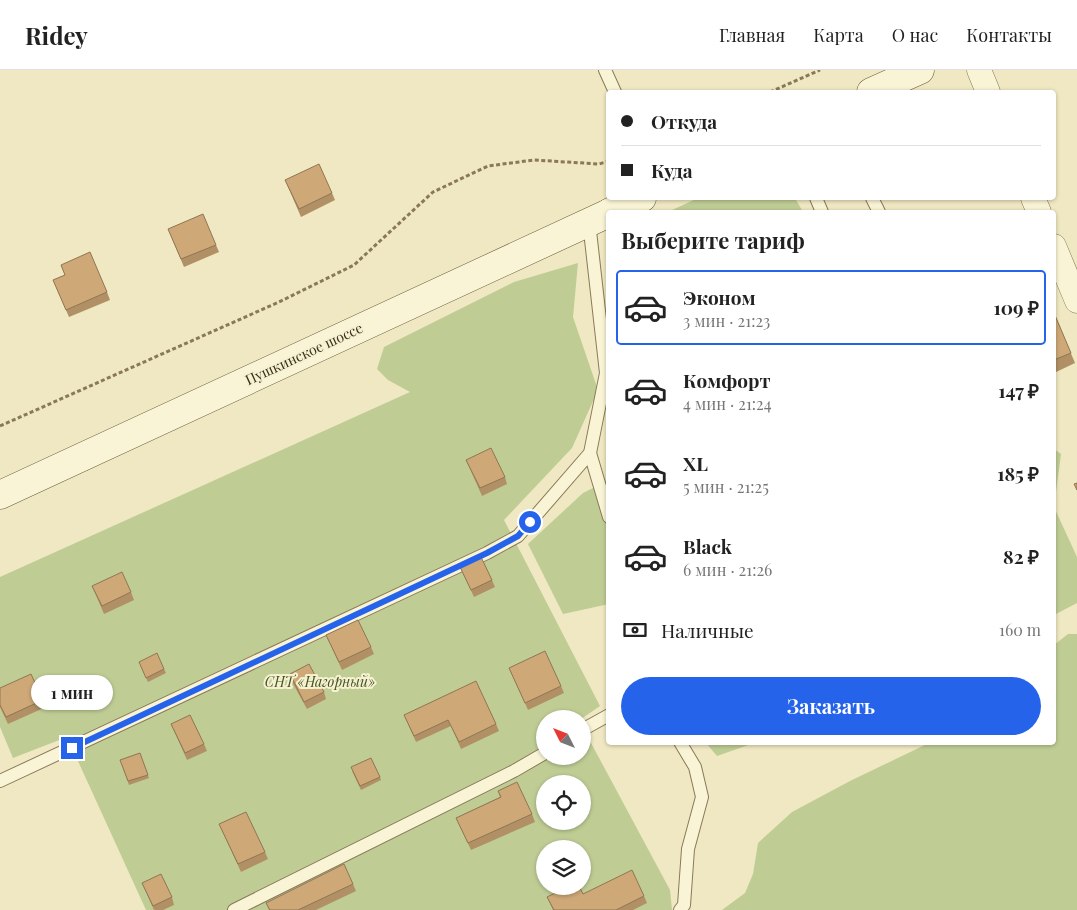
<!DOCTYPE html>
<html lang="ru">
<head>
<meta charset="utf-8">
<style>
	body { margin:0; font-family:"Playfair Display",serif; background:#f2f2f2; color:#222; height:100vh; display:flex; flex-direction:column; font-size:19px; white-space:nowrap }
	* { box-sizing:border-box; margin:0 }
	p { font-size:16px; color:#767676 }
	.icon { flex:none; width:28px; height:28px; fill:none; stroke:currentColor; stroke-width:2; stroke-linecap:round; stroke-linejoin:round }
	.map { position:relative; flex:1; overflow:hidden }
	.side { position:absolute; left:606px; top:140px; width:450px; height:535px; display:flex; flex-direction:column; background:#fff; border-radius:5px; box-shadow:0 1px 4px #0004 }
	.side>* { flex:none }
	.banner { position:absolute; left:606px; top:20px; width:450px; height:110px; border-radius:5px; box-shadow:0 1px 4px #0004; display:grid; align-content:center; height:110px; padding:0 15px; background:#fff }
	.needle { width:32px; rotate:312deg }
	.buttons { position:absolute; left:536px; top:640px; display:grid; gap:10px }
	.buttons a { display:grid; place-items:center; width:55px; height:55px; border-radius:50%; background:#fff; box-shadow:0 1px 4px #0004; font-size:25px }
	.end { position:absolute; width:22px; height:22px; margin:-11px; border:6px solid #2563eb; background:#fff; box-shadow:0 0 0 2px #fff }
	.from { border-radius:50% }
	.bubble { position:absolute; height:35px; border-radius:18px; background:#fff; box-shadow:0 1px 4px #0004; font-size:16px; font-weight:700; line-height:35px; text-align:center }
	.banner b { display:flex; align-items:center; gap:18px; height:48px; font-size:19px }
	.banner b+b { border-top:1px solid #e0e0e0 }
	.banner i { width:12px; height:12px; background:#222 }
	ul { padding:0; list-style:none }
	li { display:flex; align-items:center; gap:15px; height:75px; margin:0 10px 8px; padding:0 5px; border:2px solid transparent; border-radius:5px }
	li div { flex:1 }
	li b { display:block; font-size:19px }
	li em { font-style:normal; font-weight:700 }
	li.selected { border-color:#2563eb }
	li>.icon { width:45px; height:45px; stroke-width:1.5 }
	h2 { padding:0 15px; font-size:22px; line-height:60px }
	.pay { display:flex; align-items:center; gap:12px; height:55px; padding:0 15px; font-size:19px }
	.pay p { margin-inline-start:auto }
	.action { display:flex; gap:10px; margin-top:auto; padding:10px 15px }
	.action a { flex:1; height:58px; border-radius:30px; background:#2563eb; color:#fff; font-size:20px; font-weight:700; line-height:58px; text-align:center }
	header { display:flex; align-items:center; gap:30px; box-sizing:border-box; height:70px; padding:0 25px; background:#fff; border-bottom:1px solid #e0e0e0 }
	header strong { font-size:24px }
	nav { display:flex; gap:28px; margin-inline-start:auto; font-size:18px }
	.map>svg:first-child { display:block }
</style>
</head>
<body>
<header>
<strong>Ridey</strong>
<nav><a>Главная</a><a>Карта</a><a>О нас</a><a>Контакты</a></nav>
</header>
<div class="map">
<svg width="1077" height="840" viewBox="0 0 1077 840">
	<rect width="100%" height="100%" fill="#efe8c2"/>
	<g fill="#bfcd95" fill-rule="evenodd">
		<polygon points="698,128 795,128 803,142 668,142"/>
		<path d="M578,193L573,247L598,320L572,378L504,450L600,636L581,649H545V686H582L583,658L670,820L672,840H146L67,667L13,688L0,657V507L410,322L388,310L377,299L384,277L514,212ZM545,714H582V751H545ZM545,779H582V816H545Z"/>
		<polygon points="1054,379 1061,384 1054,437 1077,487 1077,533 1054,545"/>
		<polygon points="609,410 609,534 563,544 528,474 583,423"/>
		<polygon points="1068,564 1077,564 1077,840 722,840 745,823 753,804 758,773 792,742 850,711 929,673 1054,672 1054,575"/>
		<polygon points="706,673 754,673 717,686"/>
	</g>
	<g fill="none" stroke-linecap="round" stroke-linejoin="round">
		<g stroke="#897959" stroke-width="14">
			<g id="service">
				<polyline points="605,0 615,22"/>
				<polyline points="816,128 822,142"/>
				<polyline points="872,128 879,142"/>
				<polyline points="590,383 609,447"/>
				<polyline points="582,660 609,645"/>
				<polyline points="0,711 487,483 518,466 590,383 606,303 589,152"/>
				<polyline points="234,840 514,701 545,683"/>
				<polyline points="680,840 684,835 688,779 702,727 695,697 680,672"/>
			</g>
		</g>
		<g stroke="#897959" stroke-width="25">
			<g id="minor">
				<polyline points="979,0 988,22"/>
				<polyline points="1033,128 1039,142"/>
				<polyline points="1054,176 1077,231"/>
			</g>
		</g>
		<g stroke="#6b5a3c" stroke-width="29">
			<g id="secondary">
				<polyline points="871,22 920,0"/>
				<polyline points="610,142 642,128"/>
				<polyline points="0,425 609,143"/>
			</g>
		</g>
		<g stroke="#897959" stroke-width="3" stroke-dasharray="4 2.5" stroke-linecap="butt">
			<polyline points="770,22 820,0"/>
			<polyline points="0,356 279,232 354,195 433,122 488,96 534,90 599,94 609,91"/>
		</g>
		<use href="#service" stroke="#f9f4d5" stroke-width="12"/>
		<use href="#minor" stroke="#f9f4d5" stroke-width="24"/>
		<use href="#secondary" stroke="#f9f4d5" stroke-width="28"/>
	</g>
	<g fill="#b19066">
		<polygon points="285,110 332,123 335,130 301,147"/>
		<polygon points="168,159 216,175 219,182 184,197"/>
		<polygon points="61,195 107,222 110,230 69,247 53,210 65,205"/>
		<polygon points="1054,243 1075,293 1054,303"/>
		<polygon points="466,390 505,407 507,414 482,426"/>
		<polygon points="460,497 492,510 495,517 474,527"/>
		<polygon points="92,516 131,522 134,530 104,544"/>
		<polygon points="326,565 371,577 374,584 342,600"/>
		<polygon points="140,595 164,599 166,603 148,612"/>
		<polygon points="509,598 561,616 564,623 528,640"/>
		<polygon points="290,604 324,622 326,629 307,639 292,612"/>
		<polygon points="0,618 43,630 46,637 8,654 0,637"/>
		<polygon points="404,645 496,654 499,661 461,679 451,656 416,672"/>
		<polygon points="171,654 204,674 207,681 187,690"/>
		<polygon points="140,683 149,708 129,715 120,690"/>
		<polygon points="352,701 380,707 381,710 361,720"/>
		<polygon points="498,721 532,744 535,752 471,780 456,748 500,727"/>
		<polygon points="219,754 265,782 268,789 241,802"/>
		<polygon points="142,813 172,827 174,835 163,840 154,840"/>
		<polygon points="353,814 356,821 316,840 269,840 266,833"/>
		<polygon points="583,824 644,826 647,833 633,840 553,840 547,827"/>
	</g>
	<g fill="#cea877" stroke="#907653">
		<polygon points="319,94 332,123 299,139 285,110"/>
		<polygon points="203,144 216,175 181,189 168,159"/>
		<polygon points="90,182 107,222 66,240 53,210 65,205 61,195"/>
		<polygon points="1054,243 1071,283 1054,290"/>
		<polygon points="491,378 505,407 480,418 466,390"/>
		<polygon points="1077,413 1077,420 1074,414"/>
		<polygon points="481,487 492,510 471,520 460,497"/>
		<polygon points="122,502 131,522 102,536 92,516"/>
		<polygon points="358,550 371,577 339,592 326,565"/>
		<polygon points="545,581 561,616 525,633 509,598"/>
		<polygon points="157,583 164,599 146,608 139,592"/>
		<polygon points="309,594 324,622 304,632 290,604"/>
		<polygon points="31,604 43,630 6,647 0,635 0,618"/>
		<polygon points="476,611 496,654 459,672 448,650 414,666 404,645"/>
		<polygon points="190,645 204,674 185,683 171,654"/>
		<polygon points="140,683 148,705 128,711 120,690"/>
		<polygon points="371,688 380,707 360,716 351,697"/>
		<polygon points="517,712 532,744 468,773 456,748 501,727 498,721"/>
		<polygon points="246,742 265,782 238,794 219,754"/>
		<polygon points="344,794 353,814 298,840 270,840 266,833"/>
		<polygon points="632,800 644,826 616,840 554,840 547,827 569,816 579,816 583,824"/>
		<polygon points="161,804 172,827 153,836 142,813"/>
	</g>
	<g fill="none" stroke-linecap="round" stroke-linejoin="round">
		<polyline stroke="#2563eb" stroke-width="6" points="72,678 487,483 518,466 530,452"/>
	</g>
	<g text-anchor="middle" stroke-width="4" stroke-linejoin="round" paint-order="stroke">
		<g font-size="14" fill="#382e1d" stroke="#f6f1d1">
			<text transform="translate(304 284) rotate(-25)" y="5">Пушкинское шоссе</text>
		</g>
		<g font-size="14" font-style="italic" fill="#425523" stroke="#f6f1d1">
			<text x="320" y="617">СНТ «Нагорный»</text>
		</g>
	</g>
</svg>
<div class="buttons">
<a><svg class="needle" viewBox="-14 -14 28 28"><path d="M0-13l5 13h-10z" fill="#e53935"/><path d="M0 13l5-13h-10z" fill="#767676"/></svg></a>
<a><svg class="icon" aria-label="locate" viewBox="0 0 24 24"><circle cx="12" cy="12" r="6"/><path d="M12 2v4M12 18v4M2 12h4M18 12h4"/></svg></a>
<a><svg class="icon" aria-label="layers" viewBox="0 0 24 24"><path d="M12 4l9 5-9 5-9-5zM3 14l9 5 9-5"/></svg></a>
</div>
<i class="end from" style="left:530px;top:452px"></i>
<i class="end" style="left:72px;top:678px"></i>
<div class="bubble" style="left:31px;top:605px;width:82px">1 мин</div>
<div class="banner">
<b><i class="from"></i>Откуда</b>
<b><i></i>Куда</b>
</div>
<section class="side">
<h2>Выберите тариф</h2>
<ul>
<li class="selected"><svg class="icon" aria-label="car" viewBox="0 0 24 24"><path d="M5 17H2v-5l4-1 3-4h7l3 4 3 1v5h-3M9 17h6M6 11h13"/><circle cx="7" cy="17" r="2"/><circle cx="17" cy="17" r="2"/></svg><div><b>Эконом</b><p>3 мин · 21:23</p></div><em>109 ₽</em></li>
<li><svg class="icon" aria-label="car" viewBox="0 0 24 24"><path d="M5 17H2v-5l4-1 3-4h7l3 4 3 1v5h-3M9 17h6M6 11h13"/><circle cx="7" cy="17" r="2"/><circle cx="17" cy="17" r="2"/></svg><div><b>Комфорт</b><p>4 мин · 21:24</p></div><em>147 ₽</em></li>
<li><svg class="icon" aria-label="car" viewBox="0 0 24 24"><path d="M5 17H2v-5l4-1 3-4h7l3 4 3 1v5h-3M9 17h6M6 11h13"/><circle cx="7" cy="17" r="2"/><circle cx="17" cy="17" r="2"/></svg><div><b>XL</b><p>5 мин · 21:25</p></div><em>185 ₽</em></li>
<li><svg class="icon" aria-label="car" viewBox="0 0 24 24"><path d="M5 17H2v-5l4-1 3-4h7l3 4 3 1v5h-3M9 17h6M6 11h13"/><circle cx="7" cy="17" r="2"/><circle cx="17" cy="17" r="2"/></svg><div><b>Black</b><p>6 мин · 21:26</p></div><em>82 ₽</em></li>
</ul>
<div class="pay"><svg class="icon" aria-label="cash" viewBox="0 0 24 24"><path d="M3 7h18v10H3z"/><circle cx="12" cy="12" r="2"/></svg>Наличные<p>160 m</p></div>
<div class="action"><a>Заказать</a></div>
</section>
</div>
</body>
</html>
